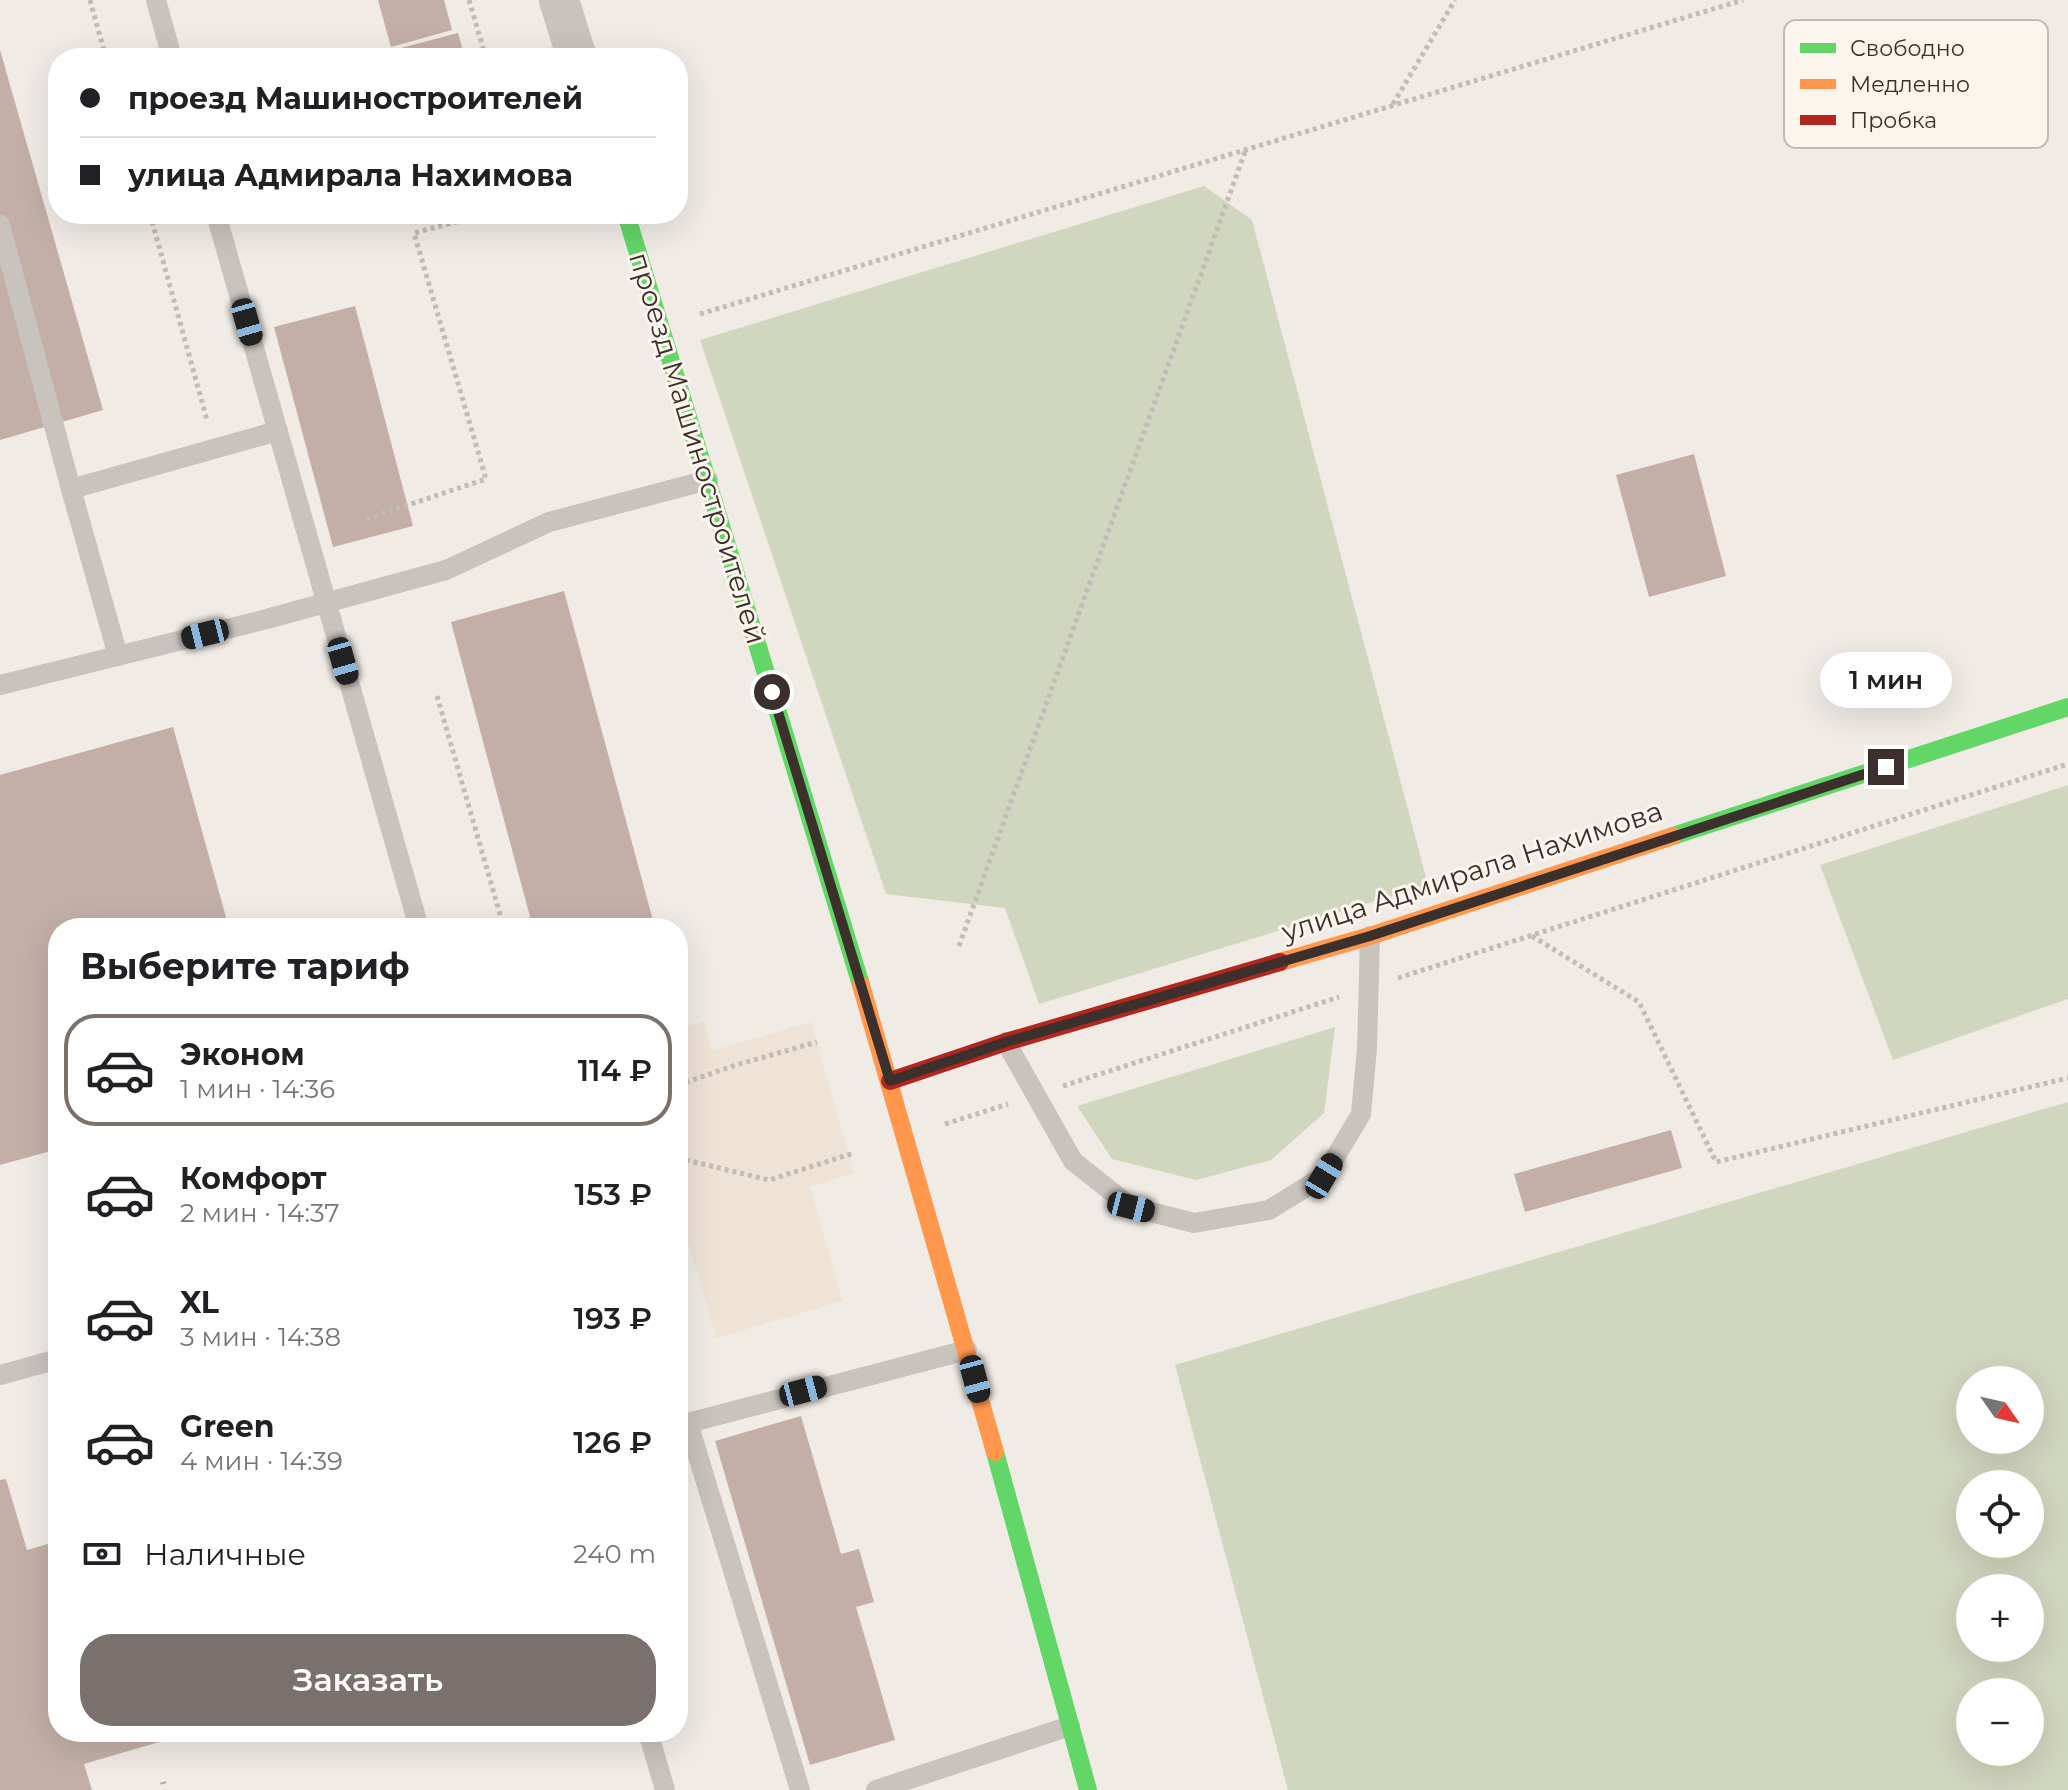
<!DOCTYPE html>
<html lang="ru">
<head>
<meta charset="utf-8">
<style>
	body { margin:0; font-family:Montserrat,sans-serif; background:#f2f2f2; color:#202124; height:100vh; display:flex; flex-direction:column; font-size:30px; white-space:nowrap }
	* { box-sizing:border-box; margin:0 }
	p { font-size:26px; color:#757577 }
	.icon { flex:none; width:44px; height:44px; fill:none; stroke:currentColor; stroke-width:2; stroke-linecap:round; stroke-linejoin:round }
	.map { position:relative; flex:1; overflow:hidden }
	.details { position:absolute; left:48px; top:918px; width:640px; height:824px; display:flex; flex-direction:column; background:#fff; border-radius:32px; box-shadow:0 8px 32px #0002 }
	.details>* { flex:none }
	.guide { position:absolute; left:48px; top:48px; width:640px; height:176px; border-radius:32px; box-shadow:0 8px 32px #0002; display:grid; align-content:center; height:176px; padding:0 32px; background:#fff }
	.needle { width:52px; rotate:124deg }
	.fabs { position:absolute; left:1956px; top:1366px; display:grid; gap:16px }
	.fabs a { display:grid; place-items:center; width:88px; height:88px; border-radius:50%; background:#fff; box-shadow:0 8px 32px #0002; font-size:40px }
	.end { position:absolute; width:36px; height:36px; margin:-18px; border:10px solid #3b302b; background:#fff; box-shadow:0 0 0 4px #fff }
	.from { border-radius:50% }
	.bubble { position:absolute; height:56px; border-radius:28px; background:#fff; box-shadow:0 8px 32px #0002; font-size:26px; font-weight:600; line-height:56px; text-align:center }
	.car { position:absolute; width:24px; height:48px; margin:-24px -12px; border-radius:10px; box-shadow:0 0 6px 2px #0007; background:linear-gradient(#222 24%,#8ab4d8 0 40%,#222 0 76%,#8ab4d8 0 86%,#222 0) }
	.guide b { display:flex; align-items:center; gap:28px; height:76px; font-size:30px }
	.guide b+b { border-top:2px solid #e0e0e0 }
	.guide i { width:20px; height:20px; background:#202124 }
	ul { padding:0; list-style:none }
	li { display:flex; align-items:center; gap:24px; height:112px; margin:0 16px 12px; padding:0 16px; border:4px solid transparent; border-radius:32px }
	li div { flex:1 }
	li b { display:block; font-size:30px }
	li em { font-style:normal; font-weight:600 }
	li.current { border-color:#7a716c }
	li>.icon { width:72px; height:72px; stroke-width:1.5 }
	h2 { padding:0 32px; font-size:36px; line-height:96px }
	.pay { display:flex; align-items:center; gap:20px; height:88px; padding:0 32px; font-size:30px }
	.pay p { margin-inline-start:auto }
	.primary-button { display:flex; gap:16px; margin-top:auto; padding:16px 32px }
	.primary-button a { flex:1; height:92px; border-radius:32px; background:#7a716c; color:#fff; font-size:32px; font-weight:600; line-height:92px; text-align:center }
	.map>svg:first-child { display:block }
</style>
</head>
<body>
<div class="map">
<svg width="2068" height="1790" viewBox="0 0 2068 1790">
	<rect width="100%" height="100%" fill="#f0ebe5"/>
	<g fill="#d1d6bf" fill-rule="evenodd">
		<polygon points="1204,186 1252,220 1428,885 1039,1004 1005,908 886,894 700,340"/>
		<polygon points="2068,785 2068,999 1893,1060 1820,865"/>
		<polygon points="1335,1027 1324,1113 1271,1160 1196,1180 1112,1159 1077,1106"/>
		<path d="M2068,1102V1790H1288L1175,1365ZM1970,1380H2030V1440H1970ZM1970,1484H2030V1544H1970ZM1970,1588H2030V1648H1970ZM1970,1692H2030V1752H1970Z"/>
	</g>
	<polygon fill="#eee3d5" points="704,1022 712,1051 811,1022 854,1173 810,1187 843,1301 716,1338 689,1244 678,1246 678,1030"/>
	<g fill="#c3afa7">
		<polygon points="378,0 444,0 452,30 391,47"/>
		<polygon points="458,33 465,58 367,58 367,57"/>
		<polygon points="0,50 103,410 0,440"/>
		<polygon points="331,214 369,214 369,215 334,224"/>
		<polygon points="355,306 413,526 333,547 274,327"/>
		<polygon points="1694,454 1726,576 1649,597 1616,475"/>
		<polygon points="564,591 655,928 533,928 451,622"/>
		<polygon points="173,727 229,928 58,928 58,1149 0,1165 0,775"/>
		<polygon points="1671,1130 1682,1168 1525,1212 1514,1174"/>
		<polygon points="801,1416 841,1554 859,1549 874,1602 856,1607 895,1740 810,1765 715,1441"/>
		<polygon points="6,1479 27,1550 58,1541 58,1732 193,1732 84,1764 92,1790 0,1790 0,1480"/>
	</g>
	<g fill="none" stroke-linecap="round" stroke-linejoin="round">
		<g stroke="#c2bbb6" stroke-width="5" stroke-dasharray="4 4" stroke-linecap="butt">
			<polyline points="90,0 106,58"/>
			<polyline points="469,0 486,58"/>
			<polyline points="1393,104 1455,0"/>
			<polyline points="150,214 207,420"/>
			<polyline points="700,314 1743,0"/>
			<polyline points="366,519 486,479 414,233 486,214"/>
			<polyline points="437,696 504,928"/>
			<polyline points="1532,936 1639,1002 1716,1162 2068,1078"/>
			<polyline points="959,946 1246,149"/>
			<polyline points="1398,978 2068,764"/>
			<polyline points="678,1085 736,1065 817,1042"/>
			<polyline points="1063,1086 1339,997"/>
			<polyline points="945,1124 1008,1104"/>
			<polyline points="678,1158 769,1180 854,1153"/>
		</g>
		<g stroke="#c9c3be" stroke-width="20">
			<polyline points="156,0 172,58"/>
			<polyline points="216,214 419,928"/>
			<polyline points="0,225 71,489"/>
			<polyline points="118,656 71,489 278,431"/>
			<polyline points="0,685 263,620 446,570 549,522 708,480"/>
			<polyline points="1006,1042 1073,1161 1131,1207 1194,1223 1269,1210 1324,1176 1361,1114 1367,1048 1370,936"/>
			<polyline points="0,1375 58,1359"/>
			<polyline points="648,1732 665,1790"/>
			<polyline points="800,1790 688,1423 967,1350"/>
			<polyline points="876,1790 1070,1726"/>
		</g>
		<polyline stroke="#c9c3be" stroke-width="40" points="559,0 577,58"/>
		<g stroke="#63d668" stroke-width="18">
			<polyline points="626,214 861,985"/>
			<polyline points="1673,836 2068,707"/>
			<polyline points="995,1452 1088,1790"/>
		</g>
		<g stroke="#ff974d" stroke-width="18">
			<polyline points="1280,962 1370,936 1673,836"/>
			<polyline points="861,985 995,1452"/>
		</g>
		<polyline stroke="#b3261e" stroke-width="18" points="890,1081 1006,1042 1280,962"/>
		<polyline stroke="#b1aca8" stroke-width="6" stroke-dasharray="2 6" stroke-linecap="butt" points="163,1782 165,1790"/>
	</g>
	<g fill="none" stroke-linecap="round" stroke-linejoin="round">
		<polyline stroke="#3b302b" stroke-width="10" points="772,692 890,1081 1006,1042 1370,936 1886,767"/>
	</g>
	<g text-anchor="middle" stroke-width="6" stroke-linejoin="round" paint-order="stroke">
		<g font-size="28" fill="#3b302b" stroke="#fbf5ee">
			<text transform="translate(698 448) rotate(73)" y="10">проезд Машиностроителей</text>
			<text transform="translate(1472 871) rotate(-18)" y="10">улица Адмирала Нахимова</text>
		</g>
	</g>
	<rect x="1784" y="20" width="264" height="128" rx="12" fill="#fbf5ee" stroke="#c1bab4" stroke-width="2"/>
	<rect x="1800" y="43" width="36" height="10" fill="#63d668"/>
	<rect x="1800" y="79" width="36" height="10" fill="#ff974d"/>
	<rect x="1800" y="115" width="36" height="10" fill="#b3261e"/>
	<g font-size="22" fill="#3b302b">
		<text x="1850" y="56">Свободно</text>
		<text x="1850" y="92">Медленно</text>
		<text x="1850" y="128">Пробка</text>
	</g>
</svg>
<div class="fabs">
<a><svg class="needle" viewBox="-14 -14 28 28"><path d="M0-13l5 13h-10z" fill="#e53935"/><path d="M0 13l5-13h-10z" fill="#757577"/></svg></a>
<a><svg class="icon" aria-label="locate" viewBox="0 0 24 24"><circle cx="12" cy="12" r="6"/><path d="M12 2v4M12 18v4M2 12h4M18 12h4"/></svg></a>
<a>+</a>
<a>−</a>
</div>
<i class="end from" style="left:772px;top:692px"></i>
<i class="end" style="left:1886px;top:767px"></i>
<div class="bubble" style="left:1820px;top:652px;width:132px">1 мин</div>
<i class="car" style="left:247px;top:322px;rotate:164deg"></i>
<i class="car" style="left:205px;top:634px;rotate:256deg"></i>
<i class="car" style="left:343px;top:661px;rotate:164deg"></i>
<i class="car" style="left:1324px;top:1176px;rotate:31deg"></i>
<i class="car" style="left:1131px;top:1207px;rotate:104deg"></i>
<i class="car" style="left:975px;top:1379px;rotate:165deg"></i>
<i class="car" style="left:803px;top:1391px;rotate:75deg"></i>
<div class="guide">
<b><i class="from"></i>проезд Машиностроителей</b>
<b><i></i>улица Адмирала Нахимова</b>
</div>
<section class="details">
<h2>Выберите тариф</h2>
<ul>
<li class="current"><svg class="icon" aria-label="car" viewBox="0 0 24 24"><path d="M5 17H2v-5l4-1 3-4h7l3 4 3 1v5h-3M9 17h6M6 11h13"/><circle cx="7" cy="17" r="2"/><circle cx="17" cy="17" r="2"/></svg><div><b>Эконом</b><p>1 мин · 14:36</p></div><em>114 ₽</em></li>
<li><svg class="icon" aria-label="car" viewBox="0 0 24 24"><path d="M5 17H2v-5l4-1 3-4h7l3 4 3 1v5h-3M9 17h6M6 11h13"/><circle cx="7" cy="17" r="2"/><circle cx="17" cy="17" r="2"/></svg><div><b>Комфорт</b><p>2 мин · 14:37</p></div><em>153 ₽</em></li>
<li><svg class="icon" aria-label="car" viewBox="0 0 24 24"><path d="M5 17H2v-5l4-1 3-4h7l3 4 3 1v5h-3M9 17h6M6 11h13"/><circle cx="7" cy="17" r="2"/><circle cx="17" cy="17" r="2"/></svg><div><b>XL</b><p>3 мин · 14:38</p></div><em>193 ₽</em></li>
<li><svg class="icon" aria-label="car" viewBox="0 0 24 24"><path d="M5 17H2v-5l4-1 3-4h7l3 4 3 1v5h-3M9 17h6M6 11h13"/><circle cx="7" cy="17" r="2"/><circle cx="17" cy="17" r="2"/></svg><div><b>Green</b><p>4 мин · 14:39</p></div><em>126 ₽</em></li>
</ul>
<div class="pay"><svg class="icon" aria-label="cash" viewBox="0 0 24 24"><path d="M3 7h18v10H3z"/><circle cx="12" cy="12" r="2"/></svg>Наличные<p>240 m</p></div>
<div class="primary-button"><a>Заказать</a></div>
</section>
</div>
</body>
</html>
